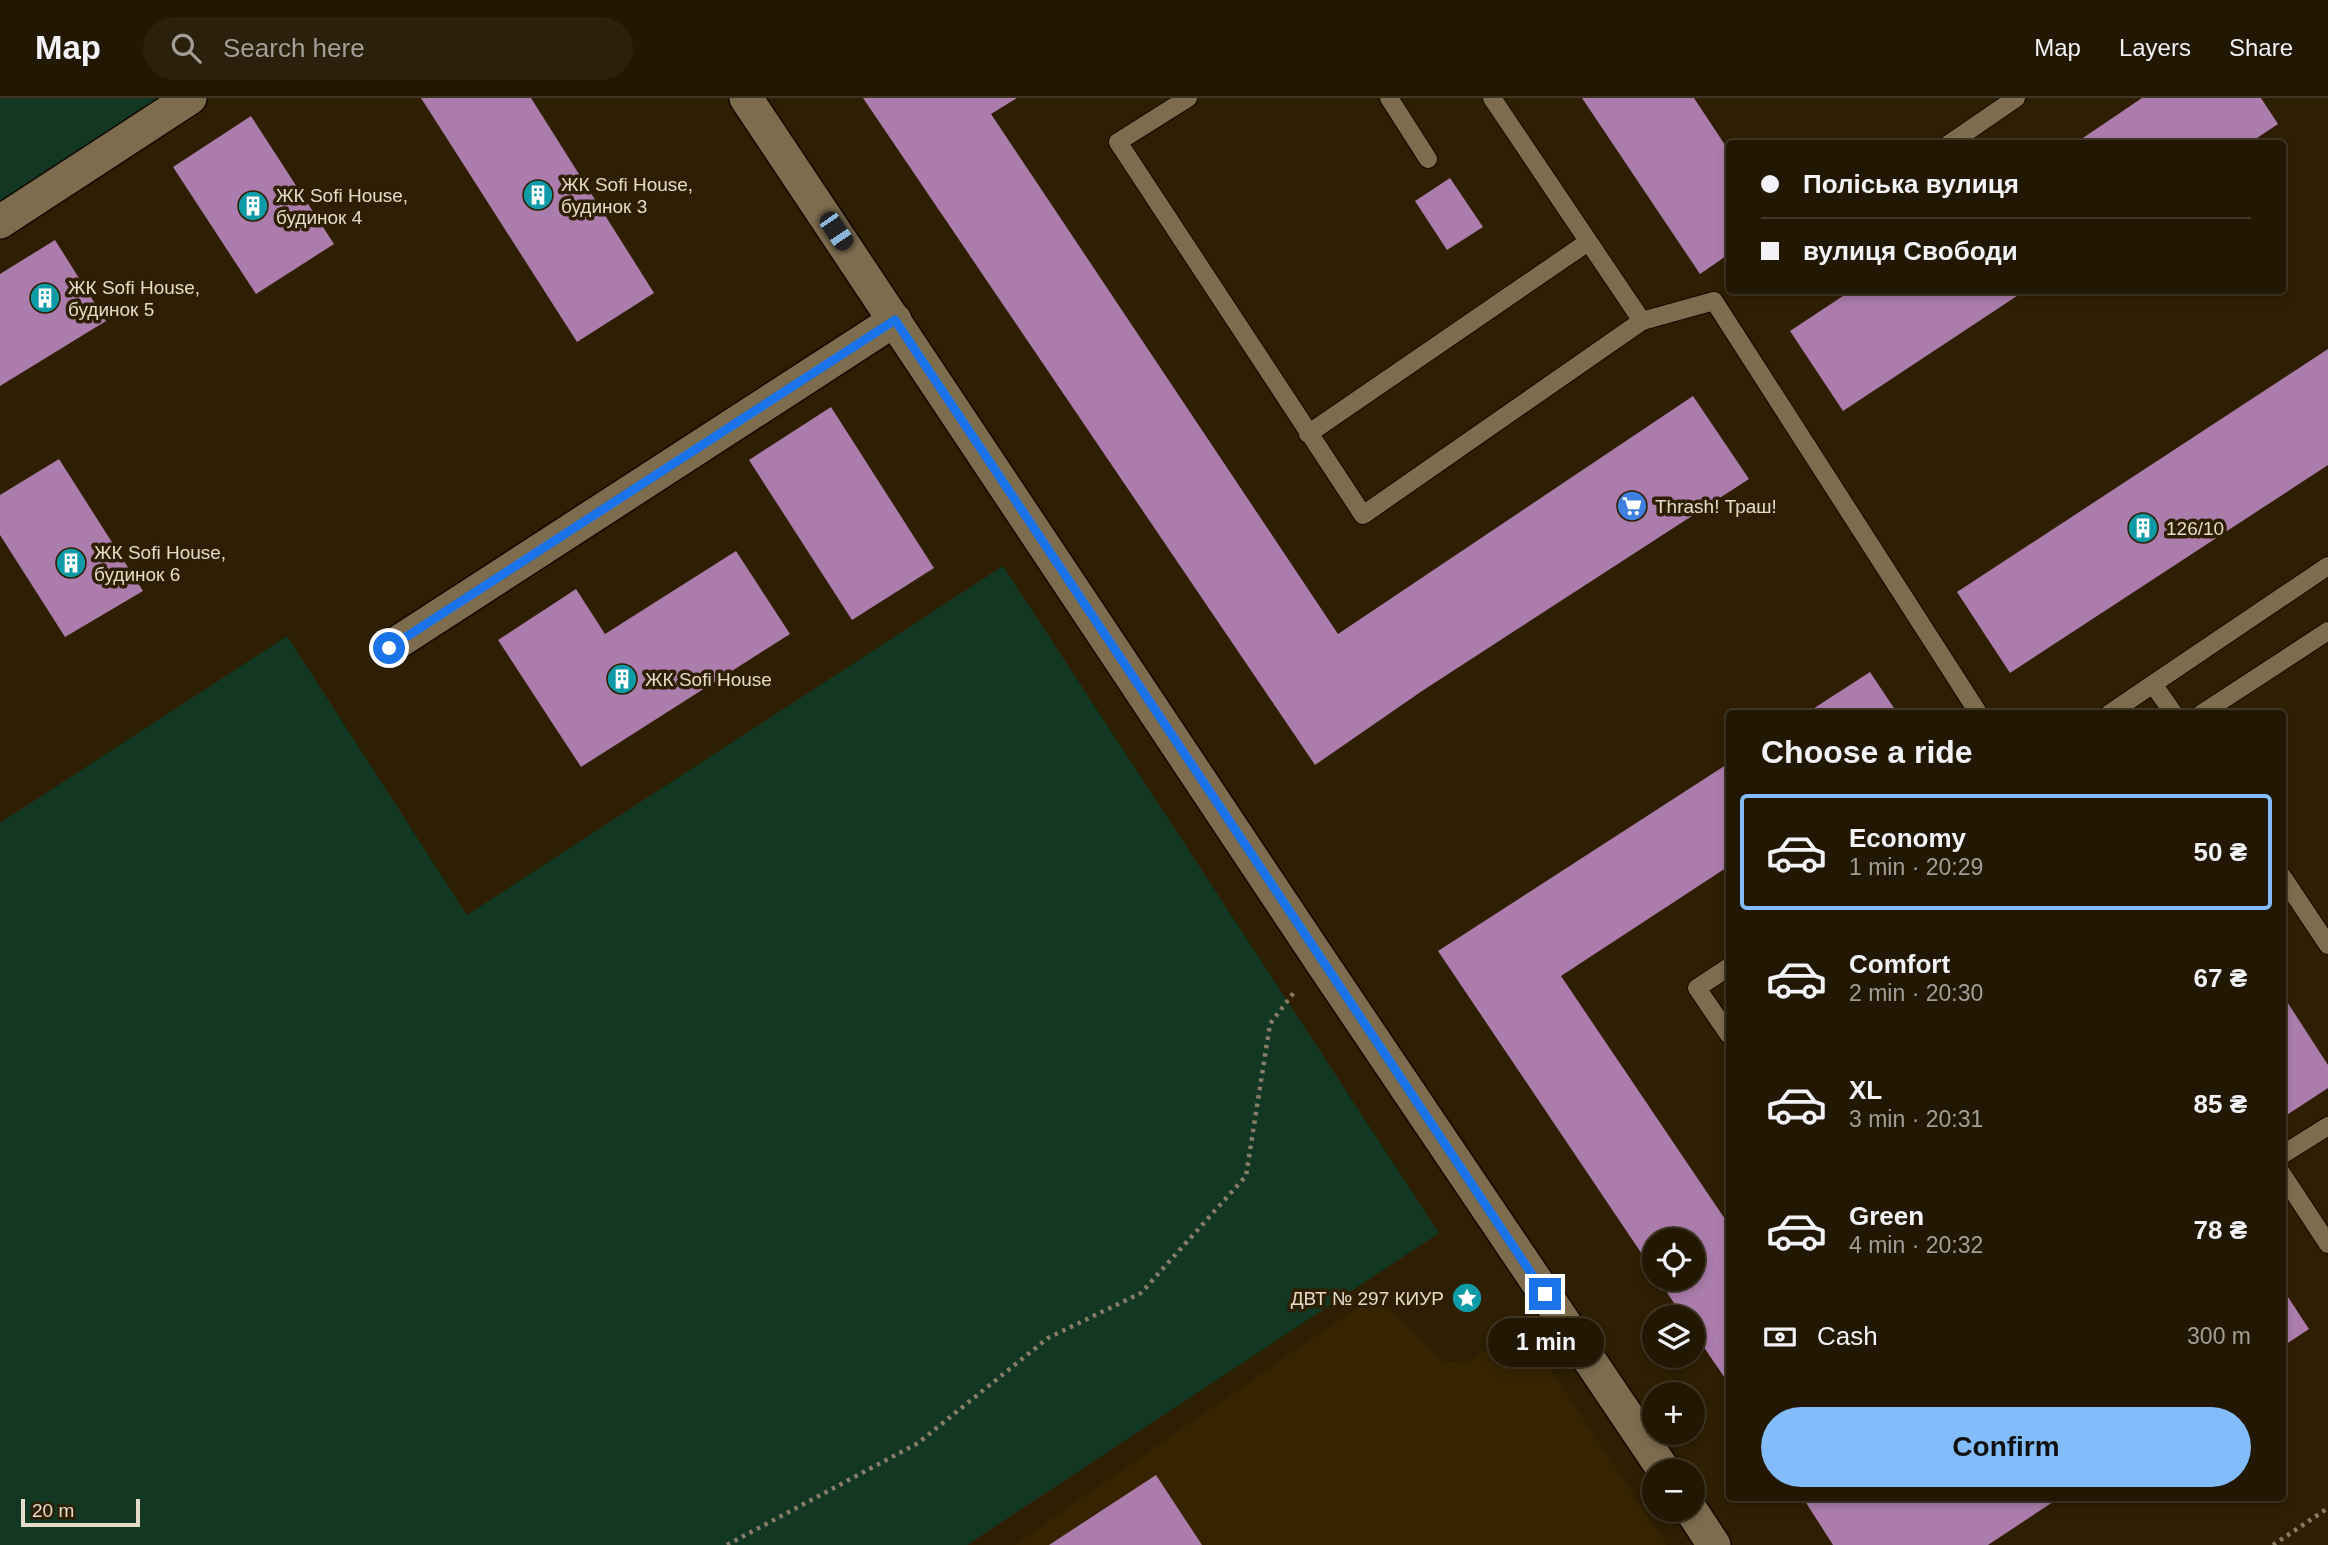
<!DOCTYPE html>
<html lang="en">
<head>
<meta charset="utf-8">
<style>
	body { margin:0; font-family:Arial,sans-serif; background:#2a200c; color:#f1f3f6; height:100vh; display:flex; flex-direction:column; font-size:26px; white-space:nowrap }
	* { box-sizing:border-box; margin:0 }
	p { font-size:23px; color:#a29f99 }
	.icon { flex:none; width:38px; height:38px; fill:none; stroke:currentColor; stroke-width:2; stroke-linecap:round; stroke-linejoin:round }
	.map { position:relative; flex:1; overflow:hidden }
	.drawer { position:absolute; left:1726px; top:612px; width:560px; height:791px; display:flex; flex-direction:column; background:#221702; border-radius:7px; box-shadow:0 4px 10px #0003,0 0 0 2px #3f3624 }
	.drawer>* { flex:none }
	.guide { position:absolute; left:1726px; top:42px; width:560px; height:154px; border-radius:7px; box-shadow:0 4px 10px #0003,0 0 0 2px #3f3624; display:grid; align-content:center; height:154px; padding:0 35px; background:#221702 }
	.tools { position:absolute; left:1642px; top:1130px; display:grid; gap:14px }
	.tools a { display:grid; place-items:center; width:63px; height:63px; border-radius:50%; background:#221702; box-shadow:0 4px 10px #0003,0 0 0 2px #3f3624; font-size:35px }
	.scale { position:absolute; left:21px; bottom:18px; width:119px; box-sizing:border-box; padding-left:7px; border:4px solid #e4dbcb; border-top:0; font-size:19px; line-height:24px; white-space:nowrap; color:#e4dbcb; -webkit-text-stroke:5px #2e1f02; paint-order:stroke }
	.end { position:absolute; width:32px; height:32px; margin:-16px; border:9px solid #1a73e8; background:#fff; box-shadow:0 0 0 4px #fff }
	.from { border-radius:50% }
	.bubble { position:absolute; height:49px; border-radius:24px; background:#221702; box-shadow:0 4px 10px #0003,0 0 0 2px #3f3624; font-size:23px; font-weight:800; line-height:49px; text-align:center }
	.car { position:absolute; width:21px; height:42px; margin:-21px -10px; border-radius:9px; box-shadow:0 0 5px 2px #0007; background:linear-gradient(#222 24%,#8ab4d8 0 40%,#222 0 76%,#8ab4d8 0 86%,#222 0) }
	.guide b { display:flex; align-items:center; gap:24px; height:66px; font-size:26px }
	.guide b+b { border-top:2px solid #3f3624 }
	.guide i { width:18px; height:18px; background:#f1f3f6 }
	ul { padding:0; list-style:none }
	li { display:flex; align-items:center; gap:21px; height:116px; margin:0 14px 10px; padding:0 21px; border:4px solid transparent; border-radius:7px }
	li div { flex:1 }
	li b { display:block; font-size:26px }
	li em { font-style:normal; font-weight:800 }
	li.on { border-color:#82bcfa }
	li>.icon { width:63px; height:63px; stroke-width:1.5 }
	h2 { padding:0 35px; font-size:32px; line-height:84px }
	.pay { display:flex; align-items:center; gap:18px; height:77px; padding:0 35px; font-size:26px }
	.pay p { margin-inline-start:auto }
	.cta { display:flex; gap:14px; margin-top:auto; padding:14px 35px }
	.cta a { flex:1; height:80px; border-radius:42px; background:#82bcfa; color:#111; font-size:28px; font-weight:800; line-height:80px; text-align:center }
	header { display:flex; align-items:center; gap:42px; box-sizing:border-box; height:98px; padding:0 35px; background:#221702; border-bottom:2px solid #3f3624 }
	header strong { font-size:33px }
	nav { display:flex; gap:38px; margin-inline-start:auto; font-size:24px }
	.search { width:490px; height:63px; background:#2a200c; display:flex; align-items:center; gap:18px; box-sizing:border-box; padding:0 24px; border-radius:38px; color:#a29f99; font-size:26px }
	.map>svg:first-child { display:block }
</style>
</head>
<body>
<header>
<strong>Map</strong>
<div class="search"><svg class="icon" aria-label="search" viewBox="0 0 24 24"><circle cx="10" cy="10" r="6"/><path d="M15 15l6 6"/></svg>Search here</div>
<nav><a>Map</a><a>Layers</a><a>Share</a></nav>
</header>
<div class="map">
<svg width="2328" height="1447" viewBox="0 0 2328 1447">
	<rect width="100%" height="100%" fill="#2e1f02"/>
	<polygon fill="#362400" points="1375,1197 1441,1263 1466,1265 1522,1229 1667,1447 1014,1447"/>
	<g fill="#123823">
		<polygon points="0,0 189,0 0,124"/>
		<polygon points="1003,468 1439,1135 967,1447 0,1447 0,725 287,538 467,817"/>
	</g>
	<g fill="#ab7cac">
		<polygon points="421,0 531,0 654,195 577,244"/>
		<polygon points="863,0 1017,0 991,16 1338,536 1693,298 1749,381 1422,593 1315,667"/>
		<polygon points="1582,0 1694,0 1729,53 1729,156 1700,176"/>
		<polygon points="2142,0 2261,0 2278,26 2248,46 2074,46"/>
		<polygon points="251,18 334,146 256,196 173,69"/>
		<polygon points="1450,80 1483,129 1447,152 1415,103"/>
		<polygon points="55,142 106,223 0,288 0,176"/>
		<polygon points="1852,192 2026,192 1843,313 1790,233"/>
		<polygon points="2328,251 2328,367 2010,575 1957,494"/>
		<polygon points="831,309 934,470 852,522 749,362"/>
		<polygon points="59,361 143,493 65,539 0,437 0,397"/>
		<polygon points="736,453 790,536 581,669 498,542 576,491 605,536"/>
		<polygon points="1870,574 1898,616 1805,616"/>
		<polygon points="1729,665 1729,768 1561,878 1729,1127 1729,1286 1692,1232 1692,1220 1684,1220 1658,1181 1692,1181 1692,1143 1654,1143 1654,1174 1438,853"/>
		<polygon points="2282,896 2328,967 2328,990 2282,1020"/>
		<polygon points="2282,1190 2309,1231 2282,1249"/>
		<polygon points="1156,1377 1202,1447 1049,1447"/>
		<polygon points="1803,1400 2059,1400 1988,1447 1833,1447"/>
	</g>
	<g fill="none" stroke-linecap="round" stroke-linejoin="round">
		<g stroke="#130900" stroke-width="20">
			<g id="service">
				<polyline points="1188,0 1118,44 1363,417 1642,223 1492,0"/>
				<polyline points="1389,0 1428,61"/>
				<polyline points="1949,46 2016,0"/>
				<polyline points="1642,223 1714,203 1979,616"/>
				<polyline points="1308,336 1588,144"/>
				<polyline points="2153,586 2328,468"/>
				<polyline points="2109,616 2153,586 2174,616"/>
				<polyline points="2201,616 2328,533"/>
				<polyline points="2282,778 2328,847"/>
				<polyline points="1729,869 1697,890 1729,937"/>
				<polyline points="2282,1057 2328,1028"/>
				<polyline points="2282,1076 2328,1146"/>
			</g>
		</g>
		<g stroke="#130900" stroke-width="36">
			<g id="minor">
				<polyline points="746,0 1320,862 1665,1374"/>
				<polyline points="0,124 190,0"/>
				<polyline points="389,550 895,222"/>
				<polyline points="1691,1412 1714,1447"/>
			</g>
		</g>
		<g stroke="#887c65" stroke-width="4.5" stroke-dasharray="3.5 5" stroke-linecap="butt">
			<polyline points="727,1447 918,1345 1048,1240 1141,1195 1246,1078 1270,926 1295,893"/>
			<polyline points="2273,1447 2328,1410"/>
		</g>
		<use href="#service" stroke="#7d6c4e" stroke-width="18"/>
		<use href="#minor" stroke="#7d6c4e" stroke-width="33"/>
	</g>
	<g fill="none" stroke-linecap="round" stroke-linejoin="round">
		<polyline stroke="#1a73e8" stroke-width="9" points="389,550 895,222 1545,1196"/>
	</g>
	<defs>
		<g id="building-disc" transform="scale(1.575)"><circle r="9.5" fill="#0f9aa8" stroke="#2e1f02"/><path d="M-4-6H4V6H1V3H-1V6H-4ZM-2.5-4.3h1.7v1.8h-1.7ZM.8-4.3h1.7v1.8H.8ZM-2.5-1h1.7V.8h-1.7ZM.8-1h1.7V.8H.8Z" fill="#fff"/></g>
		<g id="supermarket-disc" transform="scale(1.575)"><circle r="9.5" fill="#3f7fe0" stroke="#2e1f02"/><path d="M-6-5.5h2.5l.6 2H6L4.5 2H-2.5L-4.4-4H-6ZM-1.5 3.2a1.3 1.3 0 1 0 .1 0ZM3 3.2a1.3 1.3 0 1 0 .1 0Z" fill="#fff"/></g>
		<g id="sight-disc" transform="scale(1.575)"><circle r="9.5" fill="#0f9aa8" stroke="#2e1f02"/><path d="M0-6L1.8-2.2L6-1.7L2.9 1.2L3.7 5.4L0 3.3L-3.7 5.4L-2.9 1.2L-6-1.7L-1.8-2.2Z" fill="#fff"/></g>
	</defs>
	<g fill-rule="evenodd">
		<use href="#building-disc" x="538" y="97"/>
		<use href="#building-disc" x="253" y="108"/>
		<use href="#building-disc" x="45" y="200"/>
		<use href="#supermarket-disc" x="1632" y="408"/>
		<use href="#building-disc" x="2143" y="430"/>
		<use href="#building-disc" x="71" y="465"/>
		<use href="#building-disc" x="622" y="581"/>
		<use href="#sight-disc" x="1467" y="1200"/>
	</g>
	<g text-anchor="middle" stroke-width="7" stroke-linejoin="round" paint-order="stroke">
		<g font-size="19" fill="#e4dbcb" stroke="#2e1f02" text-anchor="start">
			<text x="561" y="93">ЖК Sofi House,<tspan x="561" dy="22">будинок 3</tspan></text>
			<text x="276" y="104">ЖК Sofi House,<tspan x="276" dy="22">будинок 4</tspan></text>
			<text x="68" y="196">ЖК Sofi House,<tspan x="68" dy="22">будинок 5</tspan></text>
			<text x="1655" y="415">Thrash! Траш!</text>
			<text x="2166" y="437">126/10</text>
			<text x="94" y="461">ЖК Sofi House,<tspan x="94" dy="22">будинок 6</tspan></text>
			<text x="645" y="588">ЖК Sofi House</text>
			<text x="1444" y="1207" text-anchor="end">ДВТ № 297 КИУР</text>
		</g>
	</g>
</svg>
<div class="tools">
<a><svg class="icon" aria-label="locate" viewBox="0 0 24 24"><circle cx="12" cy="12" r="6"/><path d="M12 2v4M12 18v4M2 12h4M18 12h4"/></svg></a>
<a><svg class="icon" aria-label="layers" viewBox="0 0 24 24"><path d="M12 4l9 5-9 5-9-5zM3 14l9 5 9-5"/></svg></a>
<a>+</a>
<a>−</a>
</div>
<div class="scale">20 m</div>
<i class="end from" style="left:389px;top:550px"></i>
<i class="end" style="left:1545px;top:1196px"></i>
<div class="bubble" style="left:1488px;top:1220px;width:116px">1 min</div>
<i class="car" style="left:836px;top:133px;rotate:146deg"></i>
<div class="guide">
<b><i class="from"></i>Поліська вулиця</b>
<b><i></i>вулиця Свободи</b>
</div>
<section class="drawer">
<h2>Choose a ride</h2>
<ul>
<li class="on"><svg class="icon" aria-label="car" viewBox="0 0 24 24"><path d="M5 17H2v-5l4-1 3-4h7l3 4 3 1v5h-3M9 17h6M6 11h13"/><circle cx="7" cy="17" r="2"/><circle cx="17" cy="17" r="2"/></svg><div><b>Economy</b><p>1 min · 20:29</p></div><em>50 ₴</em></li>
<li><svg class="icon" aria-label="car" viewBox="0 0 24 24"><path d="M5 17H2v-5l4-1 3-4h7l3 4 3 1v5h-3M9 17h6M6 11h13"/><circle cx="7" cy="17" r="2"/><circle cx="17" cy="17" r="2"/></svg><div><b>Comfort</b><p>2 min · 20:30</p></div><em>67 ₴</em></li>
<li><svg class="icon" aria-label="car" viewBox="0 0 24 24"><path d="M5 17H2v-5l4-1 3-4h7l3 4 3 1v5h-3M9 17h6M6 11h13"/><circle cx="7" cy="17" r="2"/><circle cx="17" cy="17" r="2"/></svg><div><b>XL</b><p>3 min · 20:31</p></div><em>85 ₴</em></li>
<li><svg class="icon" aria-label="car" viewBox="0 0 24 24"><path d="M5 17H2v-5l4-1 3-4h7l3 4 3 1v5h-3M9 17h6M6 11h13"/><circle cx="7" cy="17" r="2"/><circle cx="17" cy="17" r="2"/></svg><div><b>Green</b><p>4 min · 20:32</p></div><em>78 ₴</em></li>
</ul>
<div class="pay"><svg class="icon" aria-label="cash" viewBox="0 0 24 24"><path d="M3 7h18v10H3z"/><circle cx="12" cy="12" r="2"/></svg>Cash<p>300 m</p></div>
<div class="cta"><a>Confirm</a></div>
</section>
</div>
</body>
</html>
